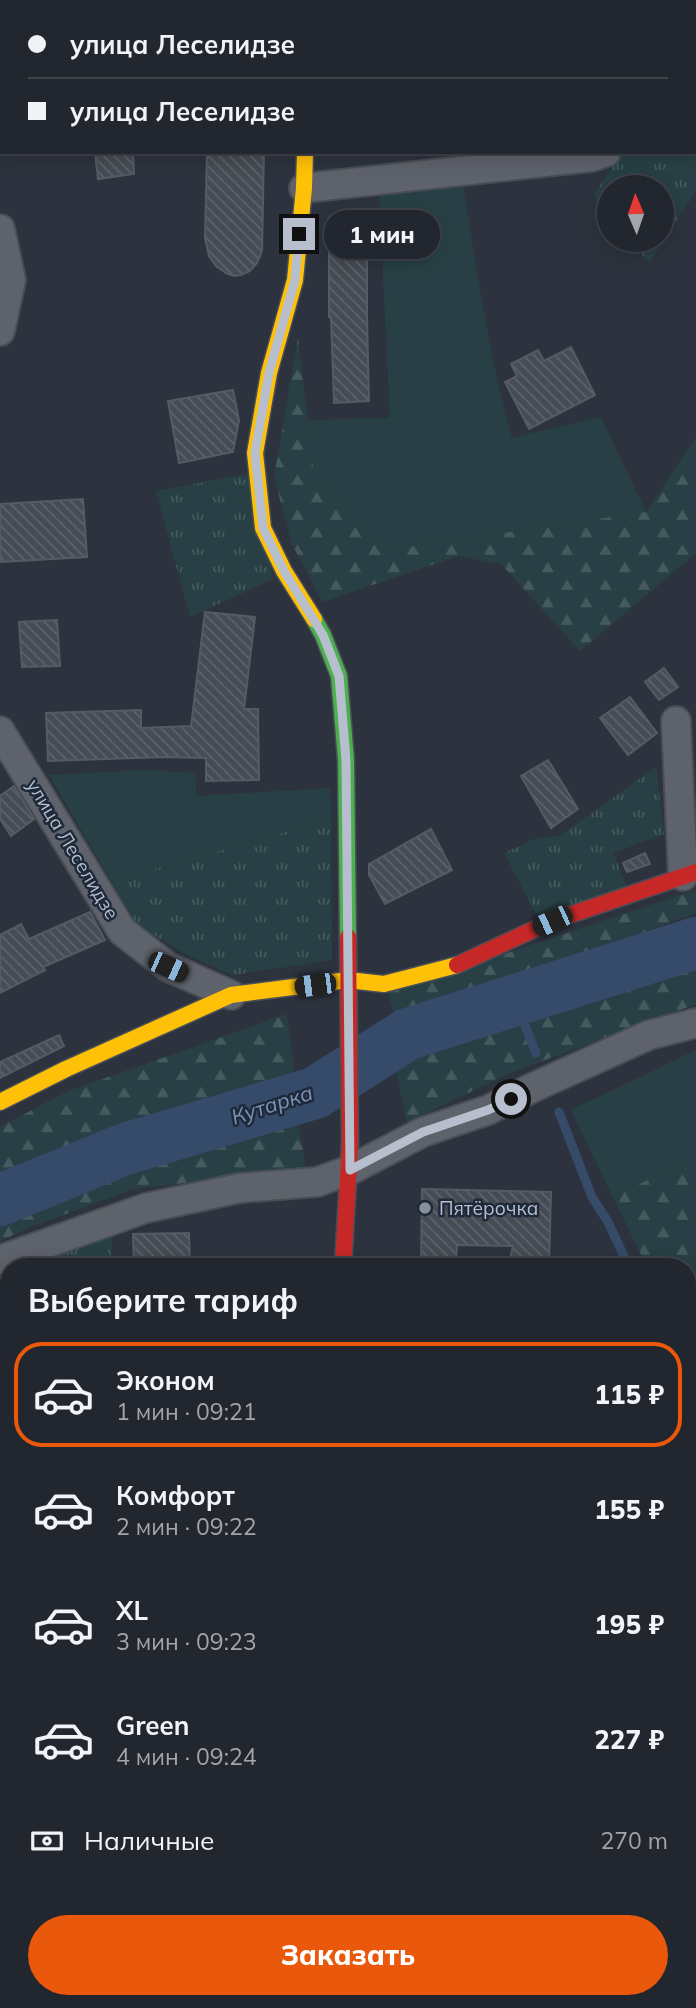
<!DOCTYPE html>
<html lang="ru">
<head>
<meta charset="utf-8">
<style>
	body { margin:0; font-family:Mulish,sans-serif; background:#2e323a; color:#f1f3f6; height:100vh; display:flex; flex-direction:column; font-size:26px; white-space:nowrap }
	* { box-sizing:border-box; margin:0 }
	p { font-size:23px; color:#a2a5aa }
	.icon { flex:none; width:38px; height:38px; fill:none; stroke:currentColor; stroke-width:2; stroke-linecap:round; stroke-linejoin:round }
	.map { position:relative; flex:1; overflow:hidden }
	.side { position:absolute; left:0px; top:1258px; width:696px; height:751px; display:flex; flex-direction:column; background:#22262e; border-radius:28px 28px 0 0; box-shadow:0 4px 18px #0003,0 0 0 2px #3f434a }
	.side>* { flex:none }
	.banner { position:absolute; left:0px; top:0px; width:696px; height:154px; box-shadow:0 4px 18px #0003,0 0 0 2px #3f434a; display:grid; align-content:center; height:154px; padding:0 28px; background:#22262e }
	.needle { width:46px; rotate:358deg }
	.tools { position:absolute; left:597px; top:175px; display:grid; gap:14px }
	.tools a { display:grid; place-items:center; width:77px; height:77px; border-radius:50%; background:#22262e; box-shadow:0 4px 18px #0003,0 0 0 2px #3f434a; font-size:35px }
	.end { position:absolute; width:32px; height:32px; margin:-16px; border:9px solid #b7bfce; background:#111; box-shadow:0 0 0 4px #111 }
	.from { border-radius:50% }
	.bubble { position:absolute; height:49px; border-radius:24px; background:#22262e; box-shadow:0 4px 18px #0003,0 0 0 2px #3f434a; font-size:23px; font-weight:800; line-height:49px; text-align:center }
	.car { position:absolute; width:21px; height:42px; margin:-21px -10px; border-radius:9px; box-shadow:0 0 5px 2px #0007; background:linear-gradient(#222 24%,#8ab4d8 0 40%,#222 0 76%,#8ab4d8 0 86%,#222 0) }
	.banner b { display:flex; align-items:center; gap:24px; height:66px; font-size:26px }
	.banner b+b { border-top:2px solid #3f434a }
	.banner i { width:18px; height:18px; background:#f1f3f6 }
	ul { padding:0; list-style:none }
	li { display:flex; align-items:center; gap:21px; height:105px; margin:0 14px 10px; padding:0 14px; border:4px solid transparent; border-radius:28px }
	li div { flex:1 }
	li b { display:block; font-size:26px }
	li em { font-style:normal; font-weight:800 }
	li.active { border-color:#ea580c }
	li>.icon { width:63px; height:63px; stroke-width:1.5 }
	h2 { padding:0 28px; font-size:32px; line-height:84px }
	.pay { display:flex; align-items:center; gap:18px; height:77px; padding:0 28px; font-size:26px }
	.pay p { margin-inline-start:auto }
	.action { display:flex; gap:14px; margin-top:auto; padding:14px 28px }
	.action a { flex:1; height:80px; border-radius:42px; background:#ea580c; color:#fff; font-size:28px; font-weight:800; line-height:80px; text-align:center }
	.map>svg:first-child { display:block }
</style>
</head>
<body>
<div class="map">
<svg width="696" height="2008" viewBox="0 0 696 2008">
	<defs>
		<pattern id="grass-tufts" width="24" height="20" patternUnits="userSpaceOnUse" patternTransform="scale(1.75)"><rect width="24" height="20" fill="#284045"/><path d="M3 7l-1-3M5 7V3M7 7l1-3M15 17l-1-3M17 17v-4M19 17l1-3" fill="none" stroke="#455a5f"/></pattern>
		<pattern id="forest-firs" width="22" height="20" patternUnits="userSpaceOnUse" patternTransform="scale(1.75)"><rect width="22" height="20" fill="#284045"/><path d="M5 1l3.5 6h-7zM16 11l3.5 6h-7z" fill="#455a5f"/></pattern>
		<pattern id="building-back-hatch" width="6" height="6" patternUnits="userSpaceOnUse" patternTransform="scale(1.75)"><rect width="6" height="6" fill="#464b54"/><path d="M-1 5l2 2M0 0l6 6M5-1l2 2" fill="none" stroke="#5e636b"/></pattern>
	</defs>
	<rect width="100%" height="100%" fill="#2d333e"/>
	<g fill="url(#grass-tufts)">
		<polygon points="622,152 688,152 696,156 696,191 649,263 630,240 662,240 662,187 609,187 609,214 594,195"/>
		<polygon points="252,473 273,579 190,617 156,491"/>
		<polygon points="656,767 664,834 613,853 628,890 539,919 504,853 534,839 561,835"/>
		<polygon points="331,819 332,960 232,975 186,954 138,926 111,881"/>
		<polygon points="113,1227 111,1267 9,1267 9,1330 0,1329 0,1267"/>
		<polygon points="21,2000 140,2000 105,2008 22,2008"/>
		<polygon points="591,2000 670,2000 671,2008 591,2008"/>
	</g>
	<g fill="url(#forest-firs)">
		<polygon points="298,338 315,480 646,512 696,437 696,553 580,651 501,564 458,556 322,602 292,544 274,477"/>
		<polygon points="696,890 696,913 396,1023 388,993"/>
		<polygon points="696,960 696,1004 507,1074 407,1123 393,1058 425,1044"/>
		<polygon points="287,1014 295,1079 213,1098 0,1178 0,1127 66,1092"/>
		<polygon points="297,1114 306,1169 133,1189 28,1228 0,1241 0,1212 122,1165"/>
		<polygon points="696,1156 696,1652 688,1648 688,1267 647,1267 613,1197"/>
	</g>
	<g fill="#284045">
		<path d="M463,183C476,268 489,354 512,438L601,417L646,512L381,551L315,481L308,420L390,418L379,195Z"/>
		<polygon points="146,770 195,773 197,796 330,788 331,819 111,881 49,775"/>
		<polygon points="696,1050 696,1156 613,1197 571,1110"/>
		<rect x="205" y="2000" width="70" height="8"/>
	</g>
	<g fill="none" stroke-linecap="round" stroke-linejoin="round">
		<g stroke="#364a6a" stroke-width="9">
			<polyline points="515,1000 536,1053"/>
			<polyline points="559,1112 592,1197 608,1222 629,1267"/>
		</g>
		<polyline stroke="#364a6a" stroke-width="52" points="0,1200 125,1149 315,1093 408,1034 696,943"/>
	</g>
	<g fill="url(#building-back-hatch)" stroke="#555b65" stroke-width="2">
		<polygon points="95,152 133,152 134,174 98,179"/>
		<polygon points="207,152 264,152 262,251 257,263 250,271 241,275 234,276 226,273 216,266 209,256 205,238"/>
		<polygon points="367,210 367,316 369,401 334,403 331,317 329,317 329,221"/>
		<polygon points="571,347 595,395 529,429 505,382 517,376 511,364 538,350 544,361"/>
		<polygon points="233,390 239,420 233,452 179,463 168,401"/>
		<polygon points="83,499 87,557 0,562 0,504"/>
		<polygon points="205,612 255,617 244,709 258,709 259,780 206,781 206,758 164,757 48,761 46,713 141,710 141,728 191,726"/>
		<polygon points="57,620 60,666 22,667 19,622"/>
		<polygon points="664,668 678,687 659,700 645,682"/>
		<polygon points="630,697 657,733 628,755 600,718"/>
		<polygon points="548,760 578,809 551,828 521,776"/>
		<polygon points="14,786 34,819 11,836 0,819 0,796"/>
		<polygon points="431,829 452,870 385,904 369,875 369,864"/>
		<polygon points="645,853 650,864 627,872 623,863"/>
		<polygon points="90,912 105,940 43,967 45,970 0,993 0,935 21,924 29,939"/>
		<polygon points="59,1035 64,1046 0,1078 0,1062"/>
		<polygon points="422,1189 551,1192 549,1267 508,1267 513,1246 457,1245 456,1267 421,1267"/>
		<polygon points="189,1233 190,1267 134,1267 133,1234"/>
	</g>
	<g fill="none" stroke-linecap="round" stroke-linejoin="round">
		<g stroke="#494e56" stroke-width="32">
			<g id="street">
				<polyline points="695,34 696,32"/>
				<polyline points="304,188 591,157 606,152"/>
				<polyline points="0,229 11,280 0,331"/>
				<polyline points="676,721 683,876"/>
				<polyline points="0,731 122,931 168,967 231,995"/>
				<polyline points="0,1260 146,1208 240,1188 317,1182 350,1170 423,1132 488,1110 534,1087 649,1035 696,1023"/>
			</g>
		</g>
		<g stroke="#494e56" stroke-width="19">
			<g id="fast">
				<polyline points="311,0 311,2"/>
				<polyline points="314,619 323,635 339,676 346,760 348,937"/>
			</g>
		</g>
		<g stroke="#494e56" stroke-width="19">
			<g id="slow">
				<polyline points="305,152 304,188 295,280 269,373 255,453 263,528 284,571 314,619"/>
				<polyline points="0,1102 66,1069 231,995 348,980 384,984 457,965"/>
			</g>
		</g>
		<g stroke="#494e56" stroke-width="19">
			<g id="jam">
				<polyline points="457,965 552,921 696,872"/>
				<polyline points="343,1267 350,1144 348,937"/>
				<polyline points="292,2000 293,2008"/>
			</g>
		</g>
		<use href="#street" stroke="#5e626b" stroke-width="28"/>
		<use href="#fast" stroke="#4caf50" stroke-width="16"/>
		<use href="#slow" stroke="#ffc107" stroke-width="16"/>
		<use href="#jam" stroke="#c62828" stroke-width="16"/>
	</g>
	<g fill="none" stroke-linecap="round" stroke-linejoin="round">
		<polyline stroke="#b7bfce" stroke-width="9" points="299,234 295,280 269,373 255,453 263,528 284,571 323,635 339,676 346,760 350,1170 423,1132 488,1110 511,1099"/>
	</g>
	<circle fill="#878e9c" stroke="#1e293a" stroke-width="2.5" cx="425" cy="1208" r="7"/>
	<g text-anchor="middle" stroke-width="5" stroke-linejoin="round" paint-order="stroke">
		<g font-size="19" fill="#b7bfce" stroke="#1e293a">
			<text transform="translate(73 849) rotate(59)" y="7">улица Леселидзе</text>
		</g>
		<g font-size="19" fill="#b7bfce" stroke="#1e293a" text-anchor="start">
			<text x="439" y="1215">Пятёрочка</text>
		</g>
		<g font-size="21" font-style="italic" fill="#7c93b8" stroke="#1e293a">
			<text transform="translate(272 1105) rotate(-18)" y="7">Кутарка</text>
		</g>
	</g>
</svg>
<div class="tools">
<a><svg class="needle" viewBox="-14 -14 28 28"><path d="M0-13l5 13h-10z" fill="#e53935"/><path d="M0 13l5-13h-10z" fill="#a2a5aa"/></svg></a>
</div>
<i class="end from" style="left:511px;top:1099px"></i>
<i class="end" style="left:299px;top:234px"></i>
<div class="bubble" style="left:324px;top:210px;width:116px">1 мин</div>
<i class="car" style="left:552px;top:921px;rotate:245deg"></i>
<i class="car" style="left:168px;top:967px;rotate:114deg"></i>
<i class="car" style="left:315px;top:985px;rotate:263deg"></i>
<div class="banner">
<b><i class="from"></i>улица Леселидзе</b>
<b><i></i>улица Леселидзе</b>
</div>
<section class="side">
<h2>Выберите тариф</h2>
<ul>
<li class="active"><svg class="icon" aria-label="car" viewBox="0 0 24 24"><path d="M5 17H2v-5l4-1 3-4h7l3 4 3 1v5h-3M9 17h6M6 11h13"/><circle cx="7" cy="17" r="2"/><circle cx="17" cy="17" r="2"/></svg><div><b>Эконом</b><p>1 мин · 09:21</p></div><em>115 ₽</em></li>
<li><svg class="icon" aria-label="car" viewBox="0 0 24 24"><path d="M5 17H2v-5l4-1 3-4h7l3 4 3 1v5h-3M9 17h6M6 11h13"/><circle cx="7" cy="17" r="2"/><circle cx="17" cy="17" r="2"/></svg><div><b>Комфорт</b><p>2 мин · 09:22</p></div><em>155 ₽</em></li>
<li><svg class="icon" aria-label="car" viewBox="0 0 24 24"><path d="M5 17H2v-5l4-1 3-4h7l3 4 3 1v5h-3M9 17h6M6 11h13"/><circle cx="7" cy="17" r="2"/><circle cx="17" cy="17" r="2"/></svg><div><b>XL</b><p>3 мин · 09:23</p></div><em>195 ₽</em></li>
<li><svg class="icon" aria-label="car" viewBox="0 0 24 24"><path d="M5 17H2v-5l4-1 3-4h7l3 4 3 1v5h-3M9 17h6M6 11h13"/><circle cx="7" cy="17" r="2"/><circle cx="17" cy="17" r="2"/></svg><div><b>Green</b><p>4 мин · 09:24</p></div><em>227 ₽</em></li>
</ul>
<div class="pay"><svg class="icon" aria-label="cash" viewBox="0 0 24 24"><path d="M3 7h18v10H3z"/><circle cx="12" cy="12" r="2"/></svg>Наличные<p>270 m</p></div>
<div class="action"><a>Заказать</a></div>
</section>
</div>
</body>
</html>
